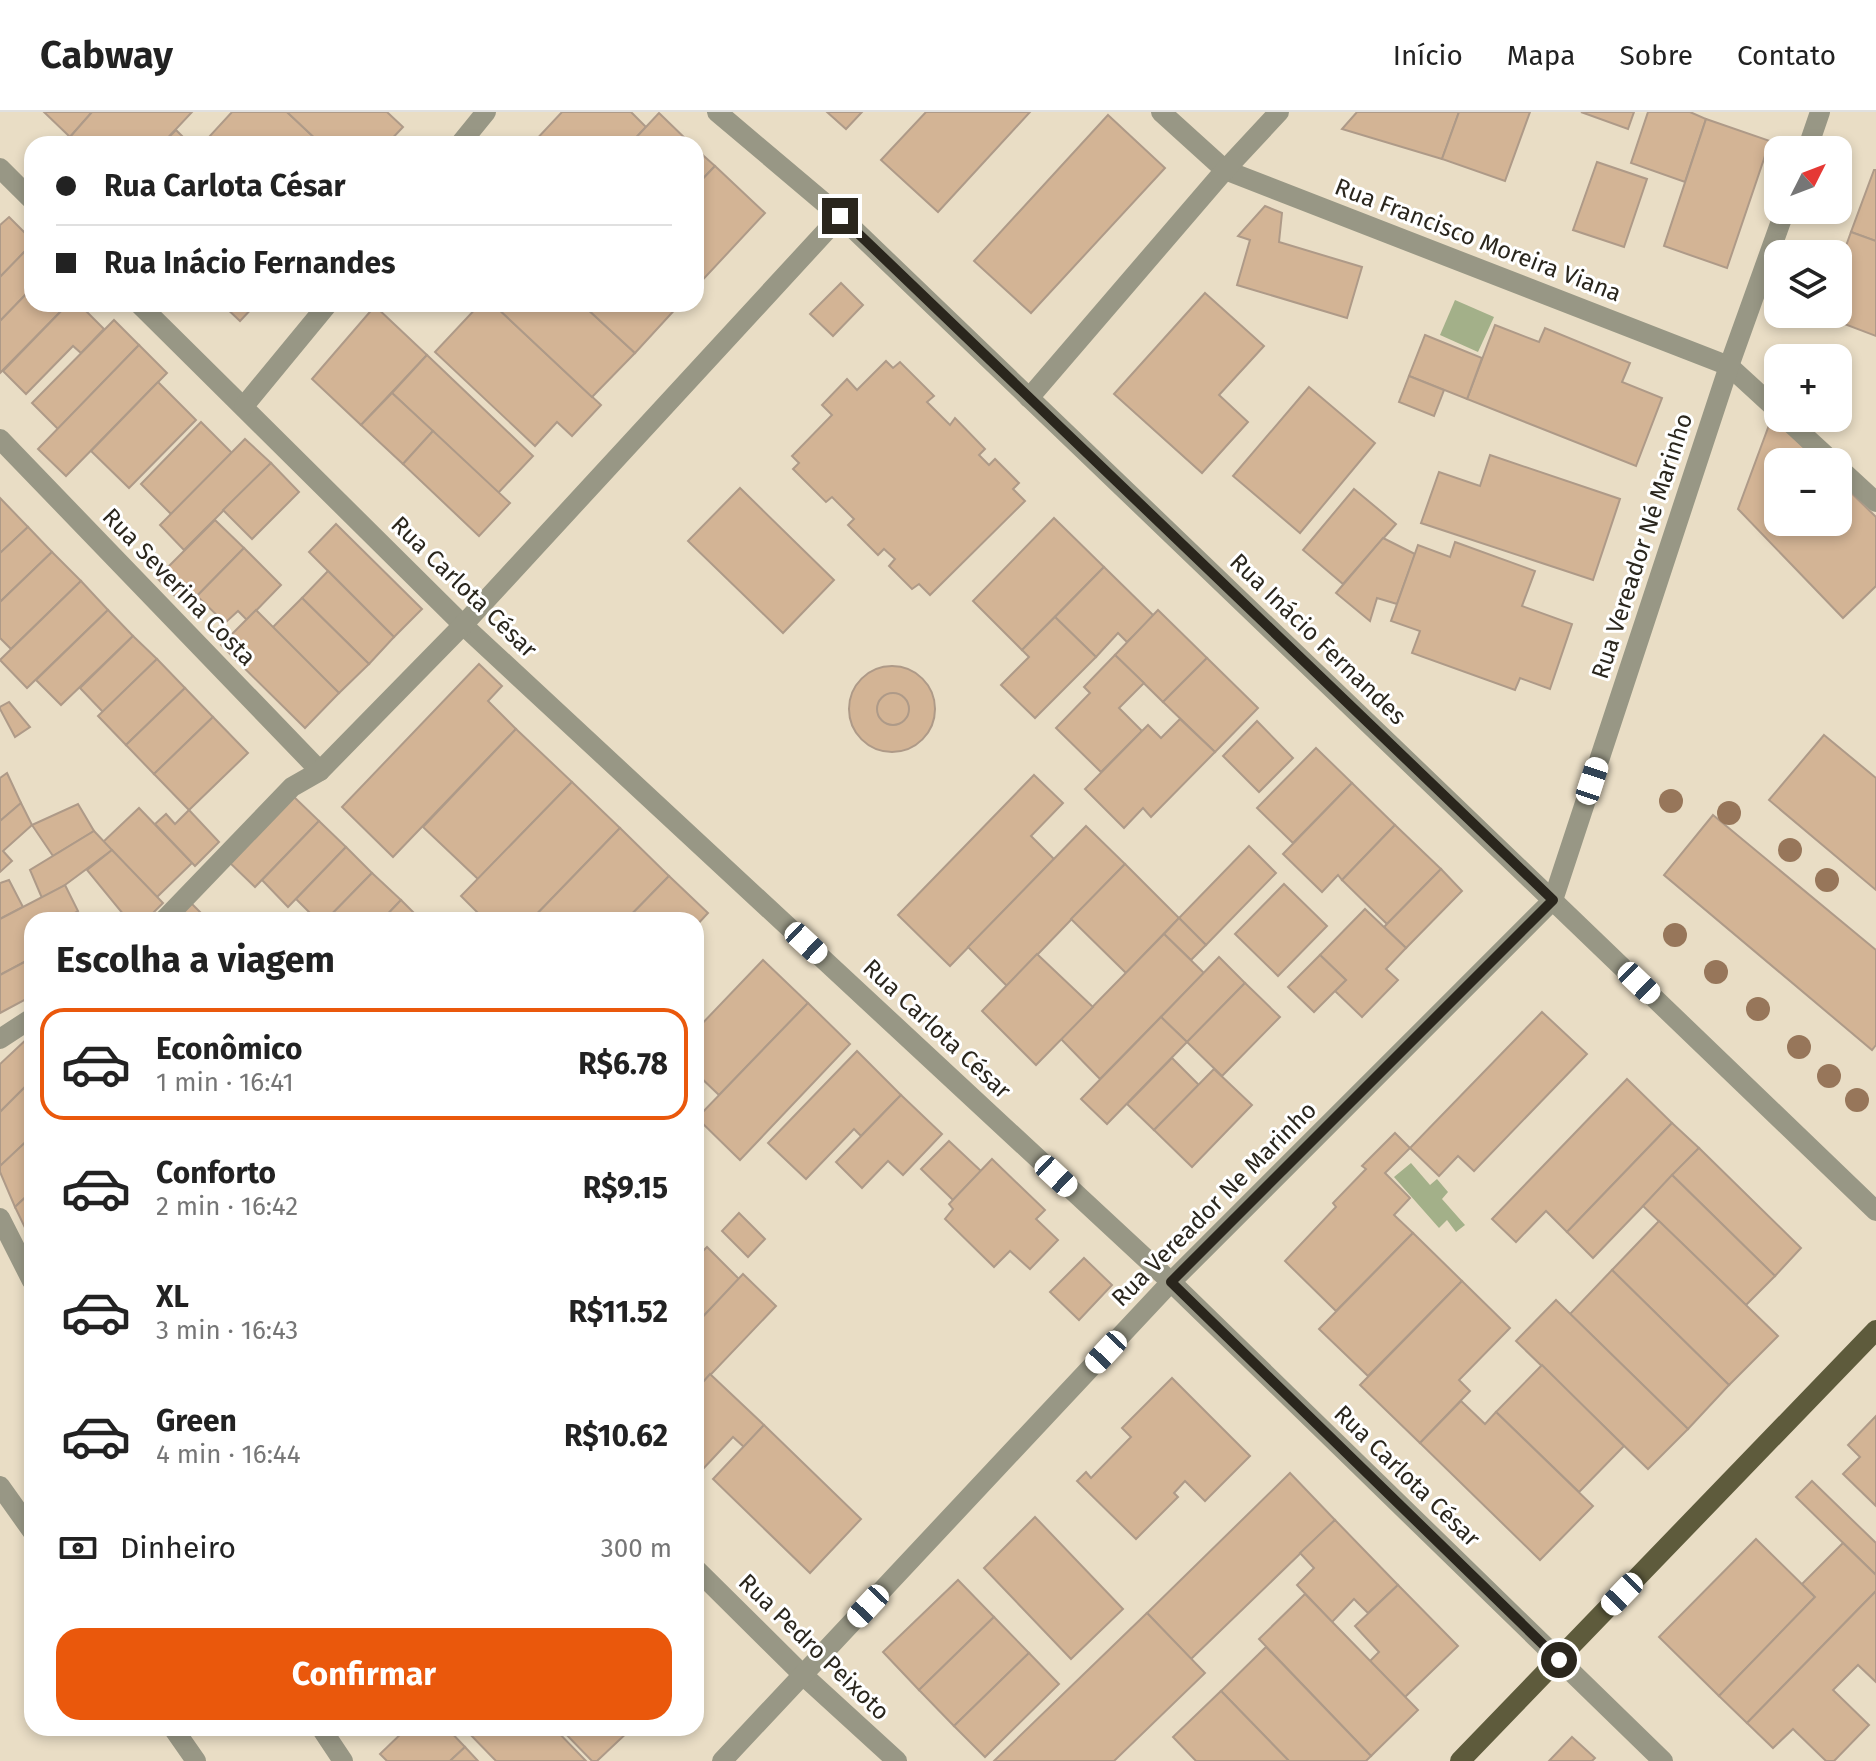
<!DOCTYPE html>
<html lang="pt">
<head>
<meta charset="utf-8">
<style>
	body { margin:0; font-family:"Fira Sans",sans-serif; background:#f6f6f6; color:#222; height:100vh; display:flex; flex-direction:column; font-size:30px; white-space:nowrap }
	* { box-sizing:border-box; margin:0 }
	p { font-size:26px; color:#767676 }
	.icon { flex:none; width:44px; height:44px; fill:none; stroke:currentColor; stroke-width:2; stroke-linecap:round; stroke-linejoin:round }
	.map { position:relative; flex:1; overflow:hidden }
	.panel { position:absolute; left:24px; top:800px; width:680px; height:824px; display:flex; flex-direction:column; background:#fff; border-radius:24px; box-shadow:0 4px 12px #0003 }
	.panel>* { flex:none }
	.guide { position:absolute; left:24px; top:24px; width:680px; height:176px; border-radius:24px; box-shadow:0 4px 12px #0003; display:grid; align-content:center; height:176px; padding:0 32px; background:#fff }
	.needle { width:52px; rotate:48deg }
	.buttons { position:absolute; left:1764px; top:24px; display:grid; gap:16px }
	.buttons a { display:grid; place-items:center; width:88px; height:88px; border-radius:16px; background:#fff; box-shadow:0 4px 12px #0003; font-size:40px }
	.end { position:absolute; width:36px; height:36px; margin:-18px; border:10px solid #2a261d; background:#fff; box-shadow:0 0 0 4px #fff }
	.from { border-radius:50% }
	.car { position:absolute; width:24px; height:48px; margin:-24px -12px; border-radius:10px; box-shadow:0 0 6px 2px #0007; background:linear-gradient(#fff 24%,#345 0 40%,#fff 0 76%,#345 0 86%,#fff 0) }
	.guide b { display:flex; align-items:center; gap:28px; height:76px; font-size:30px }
	.guide b+b { border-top:2px solid #e0e0e0 }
	.guide i { width:20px; height:20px; background:#222 }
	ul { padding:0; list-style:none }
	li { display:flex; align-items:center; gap:24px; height:112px; margin:0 16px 12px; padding:0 16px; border:4px solid transparent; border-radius:24px }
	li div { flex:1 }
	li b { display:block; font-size:30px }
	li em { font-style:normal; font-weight:700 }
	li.current { border-color:#ea580c }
	li>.icon { width:72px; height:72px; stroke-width:1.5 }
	h2 { padding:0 32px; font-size:36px; line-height:96px }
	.pay { display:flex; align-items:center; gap:20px; height:88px; padding:0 32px; font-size:30px }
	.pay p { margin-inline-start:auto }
	.cta { display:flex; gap:16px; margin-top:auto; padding:16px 32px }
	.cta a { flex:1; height:92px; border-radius:24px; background:#ea580c; color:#fff; font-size:32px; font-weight:700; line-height:92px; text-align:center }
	header { display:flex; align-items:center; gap:48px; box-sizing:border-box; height:112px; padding:0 40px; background:#fff; border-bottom:2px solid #e0e0e0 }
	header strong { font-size:38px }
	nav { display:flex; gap:44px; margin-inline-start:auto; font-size:28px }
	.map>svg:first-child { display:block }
</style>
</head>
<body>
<header>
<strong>Cabway</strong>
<nav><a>Início</a><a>Mapa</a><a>Sobre</a><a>Contato</a></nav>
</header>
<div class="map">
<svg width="1876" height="1649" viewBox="0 0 1876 1649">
	<rect width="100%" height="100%" fill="#e9ddc5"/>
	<g fill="#a3b089">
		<polygon points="1455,188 1494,205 1478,240 1440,223"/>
		<polygon points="1411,1051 1430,1073 1437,1067 1448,1080 1442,1087 1465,1113 1456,1120 1447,1108 1439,1116 1394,1065"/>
	</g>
	<g fill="#d3b495" stroke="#ae9a88" stroke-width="2">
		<polygon points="44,0 92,0 70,25"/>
		<polygon points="92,0 192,0 162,32 78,32 70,25"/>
		<polygon points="232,0 287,0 321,32 216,32 208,26"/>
		<polygon points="287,0 387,0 403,15 387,32 321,32"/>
		<polygon points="562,0 631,0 646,15 630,32 532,32"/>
		<polygon points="827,0 862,0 846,17"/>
		<polygon points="926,0 1030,0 938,100 881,48"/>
		<polygon points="1357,0 1459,0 1442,47 1342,17"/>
		<polygon points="1459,0 1530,0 1505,69 1442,47"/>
		<polygon points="1581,0 1634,0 1628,17"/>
		<polygon points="1648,0 1690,0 1706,7 1685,70 1631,51"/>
		<polygon points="659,1 691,32 630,32"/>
		<polygon points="1108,3 1165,56 1031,201 974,149"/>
		<polygon points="1706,7 1770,29 1727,156 1664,134"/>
		<polygon points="176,18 190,32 162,32"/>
		<polygon points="696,37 715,54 696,74"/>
		<polygon points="1597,50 1647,67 1624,135 1573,118"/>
		<polygon points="715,54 765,101 696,175 696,74"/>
		<polygon points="1874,58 1876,58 1876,129 1851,120"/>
		<polygon points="1265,94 1282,101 1279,130 1362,155 1347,206 1237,173 1250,128 1238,124"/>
		<polygon points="9,105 32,128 32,132 0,165 0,113"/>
		<polygon points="1851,120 1876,129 1876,224 1821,203 1838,202 1838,156"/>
		<polygon points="32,132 32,176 0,209 0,165"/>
		<polygon points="841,171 863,193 833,224 810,202"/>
		<polygon points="32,176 32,192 68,192 0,261 0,209"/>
		<polygon points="1205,181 1264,234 1219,283 1248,310 1202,361 1114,282"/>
		<polygon points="68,192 79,192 104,217 81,241 73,234 26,282 3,259"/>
		<polygon points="222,192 256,192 240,209"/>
		<polygon points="480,192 493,192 601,293 572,324 557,310 535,334 435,240"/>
		<polygon points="493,192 582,192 635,241 592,285"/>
		<polygon points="585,192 680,192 635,241 584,194"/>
		<polygon points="375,194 427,243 361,313 312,267"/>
		<polygon points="114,208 139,233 58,317 32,291"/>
		<polygon points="1495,213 1539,230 1545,216 1630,251 1622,270 1662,286 1636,354 1467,287"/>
		<polygon points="1425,223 1482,246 1467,287 1409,264"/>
		<polygon points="139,233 167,261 66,364 38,337"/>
		<polygon points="427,243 533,344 498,381 392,281"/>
		<polygon points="886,249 893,256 900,250 934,284 927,290 950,313 955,306 985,337 979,343 989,353 995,347 1019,371 1013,377 1025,389 930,483 919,472 912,477 889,454 895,447 884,437 878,443 848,413 854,407 832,385 826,390 793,357 799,351 792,344 832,303 822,293 847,267 857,278"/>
		<polygon points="1409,264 1444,278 1434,304 1399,290"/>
		<polygon points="158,270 196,308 129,376 91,339"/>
		<polygon points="1309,275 1375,331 1300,421 1233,364"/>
		<polygon points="392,281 433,319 403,352 361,313"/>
		<polygon points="1772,305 1819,350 1778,350 1778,410 1838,410 1838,368 1876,405 1876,474 1843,506 1738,397"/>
		<polygon points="201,310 232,341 171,402 141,372"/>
		<polygon points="433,319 510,391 479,424 403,352"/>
		<polygon points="245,327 271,351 184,438 160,413"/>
		<polygon points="1490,343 1620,387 1593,468 1421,411 1439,360 1480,374"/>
		<polygon points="271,351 299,380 252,427 223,398"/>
		<polygon points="740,376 834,468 783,521 688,429"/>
		<polygon points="1354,377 1396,412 1343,472 1303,438"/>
		<polygon points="0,386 28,415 0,441"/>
		<polygon points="1054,406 1104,455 1022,538 973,489"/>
		<polygon points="215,408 244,436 186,495 157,466"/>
		<polygon points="336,412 422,497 394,525 309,440"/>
		<polygon points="28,415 52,440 0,490 0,441"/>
		<polygon points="1383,426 1415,442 1397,492 1377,486 1370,509 1336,481"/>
		<polygon points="1455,430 1535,459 1522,494 1572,512 1550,577 1520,566 1515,578 1412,541 1420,519 1391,509 1418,433 1450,445"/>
		<polygon points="244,436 281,473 247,508 238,499 225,511 197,484"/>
		<polygon points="52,440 81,469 11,537 0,526 0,490"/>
		<polygon points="1104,455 1154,504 1127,530 1118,521 1096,545 1055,505"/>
		<polygon points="328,459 394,525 369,552 302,486"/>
		<polygon points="81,469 108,498 27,576 0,548"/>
		<polygon points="302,486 369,552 339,581 272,516"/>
		<polygon points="108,498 133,524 61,593 36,568"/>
		<polygon points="256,498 339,581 305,616 221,533"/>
		<polygon points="1158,498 1207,546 1163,590 1115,543"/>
		<polygon points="1055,505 1096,545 1035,606 1001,573 1029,545 1022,538"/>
		<polygon points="133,524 157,547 103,600 80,576"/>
		<polygon points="1115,543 1144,571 1119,596 1142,619 1101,660 1056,616 1090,581 1084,575"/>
		<polygon points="1207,546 1258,596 1215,640 1163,590"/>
		<polygon points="157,547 185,576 126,633 98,604"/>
		<polygon points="479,552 502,574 488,589 516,617 393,745 342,695"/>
		<circle cx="892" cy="597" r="43"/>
		<polygon points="185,576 213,605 154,662 126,633"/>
		<circle cx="893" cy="597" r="16"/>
		<polygon points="9,590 30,615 15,625 0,597 0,595"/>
		<polygon points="213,605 248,641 189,698 154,662"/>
		<polygon points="1180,607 1215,640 1151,705 1143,696 1124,716 1085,677 1148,613 1161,626"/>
		<polygon points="1257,609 1293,646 1259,680 1223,644"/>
		<polygon points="516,617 572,670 478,767 423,715"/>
		<polygon points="1824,623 1876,666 1876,778 1769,688"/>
		<polygon points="1316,636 1352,671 1293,731 1257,696"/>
		<polygon points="7,661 21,691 0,709 0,666"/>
		<polygon points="1034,663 1063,691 1031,724 1054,747 950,854 898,803"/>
		<polygon points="572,670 620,716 531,808 485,808 461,784"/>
		<polygon points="1352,671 1395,713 1342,768 1338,763 1322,780 1283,742"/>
		<polygon points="292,683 319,709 255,775 228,749"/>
		<polygon points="21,691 32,713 3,739 12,749 0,760 0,709"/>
		<polygon points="78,692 94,719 53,744 32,713"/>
		<polygon points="139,696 192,751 157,785 103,730"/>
		<polygon points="189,698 219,730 195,754 155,712 166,702 175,712"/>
		<polygon points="1713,703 1876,838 1876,933 1872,938 1664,763"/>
		<polygon points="319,709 346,735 288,795 262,768"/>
		<polygon points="1395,713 1441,757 1387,812 1342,768"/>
		<polygon points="1086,714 1125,752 1007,874 968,835"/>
		<polygon points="620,716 669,764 626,808 531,808"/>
		<polygon points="94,719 112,738 65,773 42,786 30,758"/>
		<polygon points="1249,734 1276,761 1206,833 1179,806"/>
		<polygon points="346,735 372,761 326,808 317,808 296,787"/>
		<polygon points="112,738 163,791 146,808 128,808 87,758"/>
		<polygon points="1125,752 1179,806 1126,861 1071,807"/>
		<polygon points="1441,757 1462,779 1406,836 1384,815"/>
		<polygon points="372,761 401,788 382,808 326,808"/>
		<polygon points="669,764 708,801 696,814 696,808 626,808"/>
		<polygon points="9,768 23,795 0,807 0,771"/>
		<polygon points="1284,772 1327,814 1278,864 1235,822"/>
		<polygon points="65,773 78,799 62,808 32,808 32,846 0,863 0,807"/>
		<polygon points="401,788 421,808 382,808"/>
		<polygon points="189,789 208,808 171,808"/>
		<polygon points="1365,797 1406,836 1386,857 1398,868 1362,905 1335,879 1346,868 1320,843"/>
		<polygon points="1179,806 1206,833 1191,848 1164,822"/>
		<polygon points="1164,822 1204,861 1100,967 1061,927"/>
		<polygon points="1037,842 1093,895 1036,953 982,899"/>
		<polygon points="1320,843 1346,868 1314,900 1288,875"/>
		<polygon points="1219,845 1245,871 1187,930 1161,905"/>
		<polygon points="32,846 32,884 0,901 0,863"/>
		<polygon points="763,848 808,891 719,983 696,961 696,918"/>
		<polygon points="1245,871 1280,905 1222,964 1187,930"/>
		<polygon points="808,891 850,932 740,1048 697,1006"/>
		<polygon points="1542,900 1587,942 1474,1059 1458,1044 1439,1064 1410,1036"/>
		<polygon points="1161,905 1187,930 1107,1012 1081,987"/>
		<polygon points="29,925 32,928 32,968 0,1000 0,952"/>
		<polygon points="857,939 901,983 861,1024 854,1017 806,1067 768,1031"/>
		<polygon points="1172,946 1199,973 1154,1018 1127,992"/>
		<polygon points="1214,957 1252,993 1192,1055 1154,1018"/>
		<polygon points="1627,967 1672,1011 1567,1120 1546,1099 1516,1130 1492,1107"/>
		<polygon points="32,968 32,1024 0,1054 0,1000"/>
		<polygon points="901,983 942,1022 903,1063 888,1049 862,1076 836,1050"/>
		<polygon points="1672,1011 1699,1036 1593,1146 1567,1120"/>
		<polygon points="1395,1021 1410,1036 1385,1061 1410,1086 1394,1103 1413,1121 1336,1199 1285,1149 1336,1095 1333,1091 1366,1057 1362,1054"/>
		<polygon points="32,1024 32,1079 15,1095 0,1060 0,1054"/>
		<polygon points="949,1029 981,1059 953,1088 921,1057"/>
		<polygon points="1699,1036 1801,1136 1775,1164 1672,1063"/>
		<polygon points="992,1047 1045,1098 1036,1107 1058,1128 1030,1157 1010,1139 994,1155 945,1107 953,1097 949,1092"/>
		<polygon points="1672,1063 1775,1164 1746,1193 1643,1094"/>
		<polygon points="32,1079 32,1130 15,1095"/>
		<polygon points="739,1101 765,1127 748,1145 722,1119"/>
		<polygon points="1659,1109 1778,1224 1729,1273 1612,1158"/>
		<polygon points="1413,1121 1462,1169 1368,1264 1319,1217"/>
		<polygon points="707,1135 739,1167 696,1212 696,1146"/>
		<polygon points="1084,1146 1112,1173 1079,1208 1050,1180"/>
		<polygon points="1612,1158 1729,1273 1688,1317 1570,1202"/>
		<polygon points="743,1162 776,1194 696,1278 696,1212"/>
		<polygon points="1462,1169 1510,1216 1459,1268 1470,1279 1420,1331 1360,1273"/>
		<polygon points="1556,1188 1688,1317 1648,1357 1516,1229"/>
		<polygon points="1542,1253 1624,1334 1579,1380 1496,1300"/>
		<polygon points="710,1262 764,1313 744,1335 733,1325 702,1358 696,1352 696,1278"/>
		<polygon points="1172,1266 1250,1344 1205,1389 1185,1369 1174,1381 1178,1385 1136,1427 1077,1369 1086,1360 1091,1366 1131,1325 1122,1316"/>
		<polygon points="1461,1289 1485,1312 1496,1300 1593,1394 1540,1448 1420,1331"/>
		<polygon points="1876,1304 1876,1394 1843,1362 1860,1345 1848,1333"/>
		<polygon points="764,1313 861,1407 810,1461 713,1367"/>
		<polygon points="1290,1361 1335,1408 1191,1547 1147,1501"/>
		<polygon points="1812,1369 1876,1431 1876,1463 1796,1385"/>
		<polygon points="1035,1405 1123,1497 1071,1547 984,1456"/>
		<polygon points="1335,1408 1398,1473 1368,1501 1354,1487 1332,1510 1297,1473 1314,1456 1300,1441"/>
		<polygon points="1756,1427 1815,1485 1719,1584 1659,1525"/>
		<polygon points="1843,1431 1876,1463 1876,1479 1747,1611 1719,1584 1815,1485 1802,1472"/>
		<polygon points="958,1468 994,1505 919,1578 883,1540"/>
		<polygon points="1398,1473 1458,1534 1405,1585 1370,1549 1379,1540 1355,1514"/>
		<polygon points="1876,1479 1876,1570 1858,1553 1833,1578 1869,1613 1834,1649 1826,1649 1793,1617 1773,1636 1747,1611"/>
		<polygon points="1305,1482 1418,1598 1371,1644 1259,1527"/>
		<polygon points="1147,1501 1205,1561 1114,1649 994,1649"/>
		<polygon points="994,1505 1029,1541 954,1614 919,1578"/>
		<polygon points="1266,1535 1371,1644 1366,1649 1289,1649 1221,1579"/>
		<polygon points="1029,1541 1059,1572 985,1645 954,1614"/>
		<polygon points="1221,1579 1289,1649 1196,1649 1173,1625"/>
		<polygon points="407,1616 447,1616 465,1635 450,1649 387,1649 380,1642"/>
		<polygon points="464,1616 554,1616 586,1649 496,1649"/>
		<polygon points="560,1616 632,1616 597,1649 592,1649"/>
		<polygon points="1572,1625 1595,1646 1592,1649 1549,1649"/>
		<polygon points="465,1635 478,1649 450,1649"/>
	</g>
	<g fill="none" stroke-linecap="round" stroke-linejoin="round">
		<g stroke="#989785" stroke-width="20">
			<polyline points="717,0 840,104 1876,1099"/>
			<polyline points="1161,0 1225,58 1729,254 1778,299"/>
			<polyline points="460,32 486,0"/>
			<polyline points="1807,38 1820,0"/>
			<polyline points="0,56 32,88"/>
			<polyline points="139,192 463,513 1171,1170 1663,1649"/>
			<polyline points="1029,286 1225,58 1279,0"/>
			<polyline points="244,294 328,192"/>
			<polyline points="1785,306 1833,350"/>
			<polyline points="0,327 320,659"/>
			<polyline points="1838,355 1876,390"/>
			<polyline points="164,808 292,675 320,659 463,513 840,104"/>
			<polyline points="0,927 32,906"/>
			<polyline points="0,1106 32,1169"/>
			<polyline points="0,1374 32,1419"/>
			<polyline points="696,1457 804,1564 897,1649"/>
			<polyline points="173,1616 196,1649"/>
			<polyline points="321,1616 343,1649"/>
			<polyline points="722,1649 1171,1170 1553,788 1729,254 1785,98"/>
		</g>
		<polyline stroke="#5e5b3c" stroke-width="20" points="1460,1649 1876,1218"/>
	</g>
	<g fill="#97765a">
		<circle cx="1671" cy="689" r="12"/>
		<circle cx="1729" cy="701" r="12"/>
		<circle cx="1790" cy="738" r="12"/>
		<circle cx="1827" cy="768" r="12"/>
		<circle cx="1675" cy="823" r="12"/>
		<circle cx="1716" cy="860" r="12"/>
		<circle cx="1758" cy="897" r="12"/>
		<circle cx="1799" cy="935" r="12"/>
		<circle cx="1829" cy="964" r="12"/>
		<circle cx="1857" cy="988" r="12"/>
	</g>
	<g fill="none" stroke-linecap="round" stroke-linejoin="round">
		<polyline stroke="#2a261d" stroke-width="10" points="840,104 1553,788 1171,1170 1559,1548"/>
	</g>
	<g text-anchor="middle" stroke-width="6" stroke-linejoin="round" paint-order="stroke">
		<g font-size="24" fill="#2a261d" stroke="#fff">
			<text transform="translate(1478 128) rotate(21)" y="8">Rua Francisco Moreira Viana</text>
			<text transform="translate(1642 434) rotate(-72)" y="8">Rua Vereador Né Marinho</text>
			<text transform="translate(179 475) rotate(46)" y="8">Rua Severina Costa</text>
			<text transform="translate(464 475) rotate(44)" y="8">Rua Carlota César</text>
			<text transform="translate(1318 527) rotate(44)" y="8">Rua Inácio Fernandes</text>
			<text transform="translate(937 917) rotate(43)" y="8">Rua Carlota César</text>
			<text transform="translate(1214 1092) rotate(-45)" y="8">Rua Vereador Ne Marinho</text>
			<text transform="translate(1407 1364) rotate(44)" y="8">Rua Carlota César</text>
			<text transform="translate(814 1535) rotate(44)" y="8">Rua Pedro Peixoto</text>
		</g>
	</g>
</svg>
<div class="buttons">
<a><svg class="needle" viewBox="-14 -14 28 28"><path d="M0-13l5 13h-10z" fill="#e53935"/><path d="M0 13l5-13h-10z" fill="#767676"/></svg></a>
<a><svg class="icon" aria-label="layers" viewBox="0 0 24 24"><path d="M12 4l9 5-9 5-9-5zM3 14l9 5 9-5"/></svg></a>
<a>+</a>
<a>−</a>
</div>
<i class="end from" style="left:1559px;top:1548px"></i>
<i class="end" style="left:840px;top:104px"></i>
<i class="car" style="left:1592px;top:669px;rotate:18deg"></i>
<i class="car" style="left:806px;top:831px;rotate:133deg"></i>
<i class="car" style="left:1639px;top:871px;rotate:134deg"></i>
<i class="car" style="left:1056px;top:1064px;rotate:133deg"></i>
<i class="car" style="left:1106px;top:1240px;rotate:223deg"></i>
<i class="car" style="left:1622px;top:1482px;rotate:224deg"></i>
<i class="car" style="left:868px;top:1494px;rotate:223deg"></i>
<div class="guide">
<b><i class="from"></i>Rua Carlota César</b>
<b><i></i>Rua Inácio Fernandes</b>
</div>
<section class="panel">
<h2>Escolha a viagem</h2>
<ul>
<li class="current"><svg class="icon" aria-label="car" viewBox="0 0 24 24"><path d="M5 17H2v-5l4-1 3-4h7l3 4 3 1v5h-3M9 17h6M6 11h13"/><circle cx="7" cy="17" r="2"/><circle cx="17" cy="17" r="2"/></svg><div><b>Econômico</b><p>1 min · 16:41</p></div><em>R$6.78</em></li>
<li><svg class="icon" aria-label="car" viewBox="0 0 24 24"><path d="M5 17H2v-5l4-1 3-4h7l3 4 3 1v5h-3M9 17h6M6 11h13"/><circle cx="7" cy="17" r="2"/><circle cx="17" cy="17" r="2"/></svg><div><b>Conforto</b><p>2 min · 16:42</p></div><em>R$9.15</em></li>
<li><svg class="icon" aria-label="car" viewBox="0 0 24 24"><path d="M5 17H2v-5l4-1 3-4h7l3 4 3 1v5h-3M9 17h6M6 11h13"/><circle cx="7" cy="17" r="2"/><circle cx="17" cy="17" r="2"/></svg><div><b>XL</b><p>3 min · 16:43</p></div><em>R$11.52</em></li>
<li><svg class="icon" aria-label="car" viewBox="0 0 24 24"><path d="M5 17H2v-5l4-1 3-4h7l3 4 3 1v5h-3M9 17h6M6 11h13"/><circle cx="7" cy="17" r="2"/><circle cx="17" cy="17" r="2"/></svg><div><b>Green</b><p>4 min · 16:44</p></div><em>R$10.62</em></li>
</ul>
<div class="pay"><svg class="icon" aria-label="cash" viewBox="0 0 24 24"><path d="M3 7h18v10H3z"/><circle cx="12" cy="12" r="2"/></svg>Dinheiro<p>300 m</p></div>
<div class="cta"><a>Confirmar</a></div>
</section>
</div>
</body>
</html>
